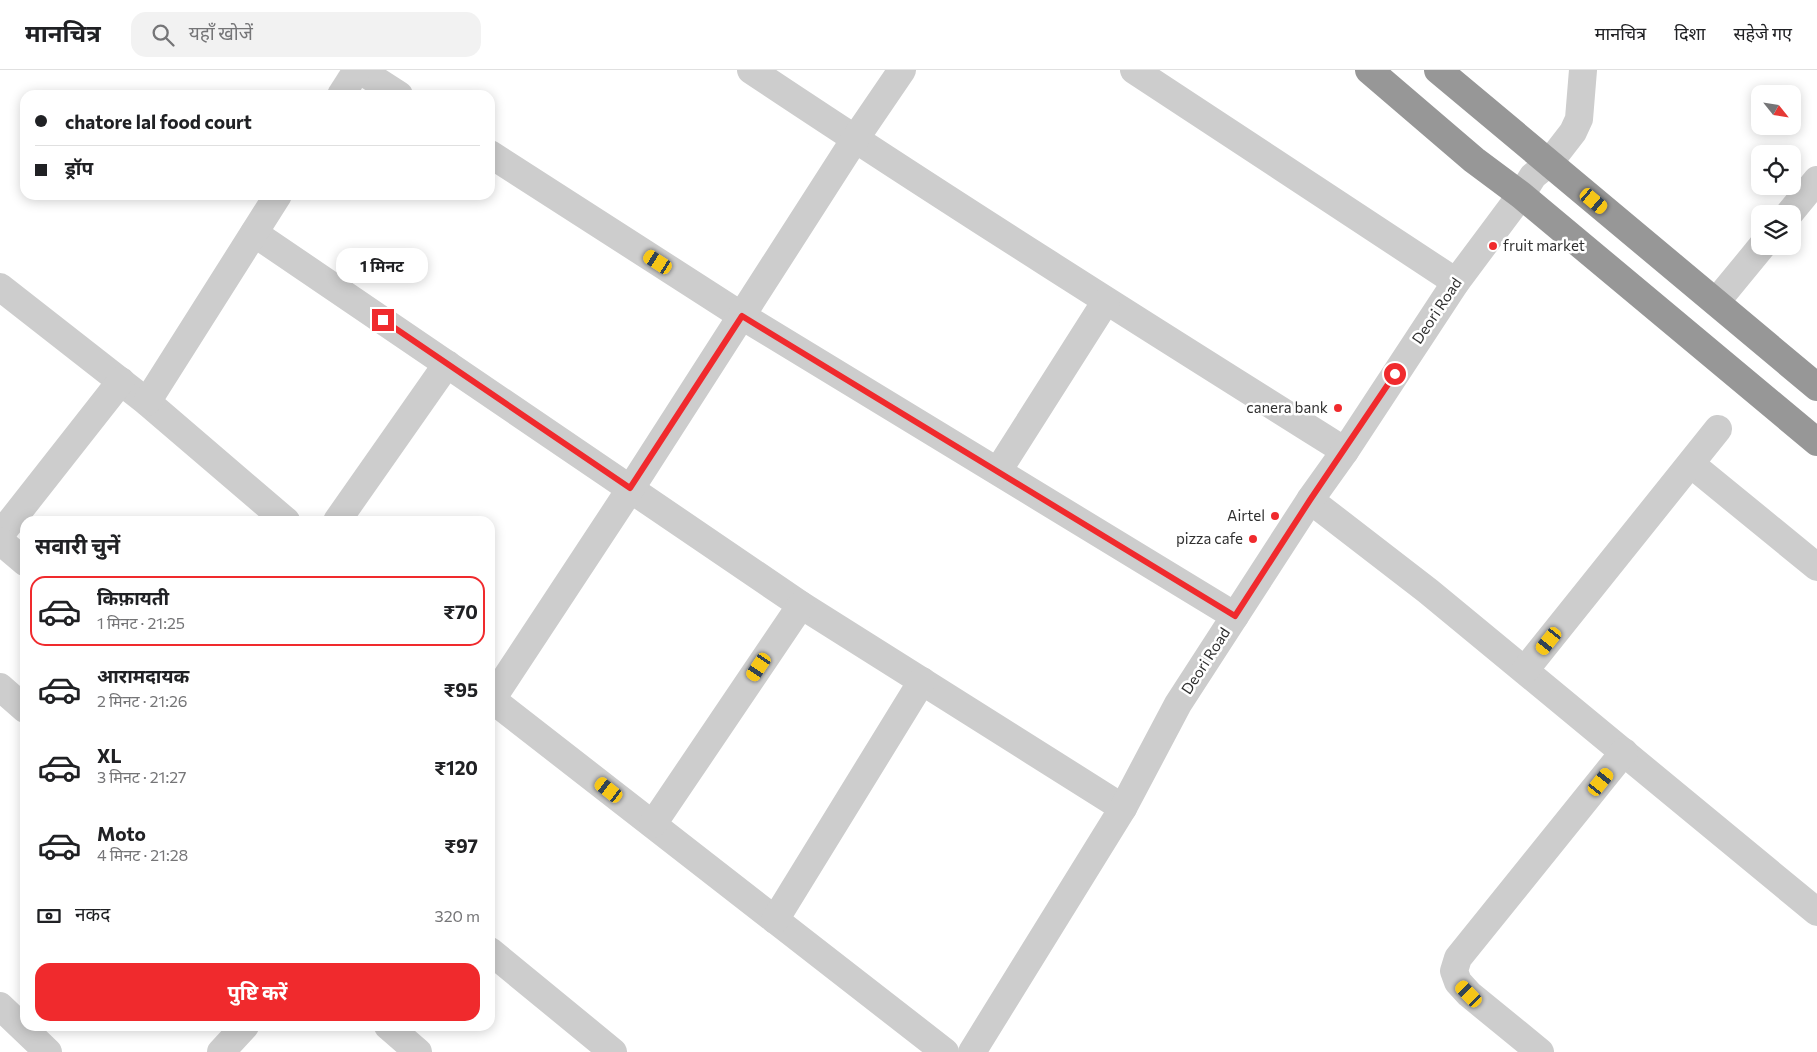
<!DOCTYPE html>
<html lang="hi">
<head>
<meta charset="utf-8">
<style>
	body { margin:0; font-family:Commissioner,"Noto Sans Devanagari",sans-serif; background:#f2f2f2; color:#202124; height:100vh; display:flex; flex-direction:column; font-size:19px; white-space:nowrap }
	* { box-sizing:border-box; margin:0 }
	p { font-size:16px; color:#757577 }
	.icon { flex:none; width:28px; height:28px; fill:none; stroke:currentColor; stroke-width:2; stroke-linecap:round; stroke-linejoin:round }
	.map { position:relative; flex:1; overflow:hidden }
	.panel { position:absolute; left:20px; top:446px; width:475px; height:515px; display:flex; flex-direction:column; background:#fff; border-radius:15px; box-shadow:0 2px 12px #0003 }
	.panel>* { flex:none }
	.banner { position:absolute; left:20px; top:20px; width:475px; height:110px; border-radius:15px; box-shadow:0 2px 12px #0003; display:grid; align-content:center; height:110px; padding:0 15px; background:#fff }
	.needle { width:32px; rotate:120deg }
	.buttons { position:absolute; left:1751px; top:15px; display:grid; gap:10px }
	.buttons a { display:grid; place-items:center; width:50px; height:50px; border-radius:10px; background:#fff; box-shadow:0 2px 12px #0003; font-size:25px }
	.end { position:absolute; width:22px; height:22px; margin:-11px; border:6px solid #f02a2d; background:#fff; box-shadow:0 0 0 2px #fff }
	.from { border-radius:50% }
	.bubble { position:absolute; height:35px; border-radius:15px; background:#fff; box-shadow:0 2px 12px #0003; font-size:16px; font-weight:700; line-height:35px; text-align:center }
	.car { position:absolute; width:15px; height:30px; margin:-15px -8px; border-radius:6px; box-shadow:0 0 4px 1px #0007; background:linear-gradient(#f5c518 24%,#345 0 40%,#f5c518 0 76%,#345 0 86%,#f5c518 0) }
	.banner b { display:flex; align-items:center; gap:18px; height:48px; font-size:19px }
	.banner b+b { border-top:1px solid #e0e0e0 }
	.banner i { width:12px; height:12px; background:#202124 }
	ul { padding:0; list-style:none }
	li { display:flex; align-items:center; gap:15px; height:70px; margin:0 10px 8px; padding:0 5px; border:2px solid transparent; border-radius:15px }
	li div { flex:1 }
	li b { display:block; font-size:19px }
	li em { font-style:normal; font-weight:700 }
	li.active { border-color:#f02a2d }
	li>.icon { width:45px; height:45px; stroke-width:1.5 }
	h2 { padding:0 15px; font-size:22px; line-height:60px }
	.pay { display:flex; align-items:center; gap:12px; height:55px; padding:0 15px; font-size:19px }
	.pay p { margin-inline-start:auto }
	.action { display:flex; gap:10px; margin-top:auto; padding:10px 15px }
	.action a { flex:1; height:58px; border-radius:15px; background:#f02a2d; color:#fff; font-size:20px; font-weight:700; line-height:58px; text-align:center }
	header { display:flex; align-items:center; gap:30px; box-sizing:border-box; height:70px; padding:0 25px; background:#fff; border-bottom:1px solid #e0e0e0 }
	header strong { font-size:24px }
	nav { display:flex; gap:28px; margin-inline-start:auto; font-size:18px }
	.search { width:350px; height:45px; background:#f2f2f2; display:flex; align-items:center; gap:12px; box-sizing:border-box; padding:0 18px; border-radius:15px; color:#757577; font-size:19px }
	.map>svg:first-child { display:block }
</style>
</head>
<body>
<header>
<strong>मानचित्र</strong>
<div class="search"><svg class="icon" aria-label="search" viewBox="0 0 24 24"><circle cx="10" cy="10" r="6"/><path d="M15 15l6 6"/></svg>यहाँ खोजें</div>
<nav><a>मानचित्र</a><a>दिशा</a><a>सहेजे गए</a></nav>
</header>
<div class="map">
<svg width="1817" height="982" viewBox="0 0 1817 982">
	<rect width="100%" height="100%" fill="#fff"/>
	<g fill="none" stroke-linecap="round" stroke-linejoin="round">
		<g stroke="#cdcdcd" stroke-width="28">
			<polyline points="360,0 399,25"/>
			<path d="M751,0C946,130 1146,256 1345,381"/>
			<polyline points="1134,0 1456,212"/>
			<polyline points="341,25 357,0"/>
			<polyline points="490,84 742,246 1235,546"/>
			<polyline points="1789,144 1817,110"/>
			<polyline points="254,163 801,535 1123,738"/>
			<polyline points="0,217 147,332 286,451"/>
			<polyline points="1716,232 1762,176"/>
			<polyline points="147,332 278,125"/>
			<polyline points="1691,394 1817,497"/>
			<polyline points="998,401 1106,231"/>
			<polyline points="1310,430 1428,521 1817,842"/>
			<polyline points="337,451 447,294"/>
			<polyline points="0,465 121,311"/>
			<polyline points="0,471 25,492"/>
			<polyline points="1525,600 1718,359"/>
			<polyline points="0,617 25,639"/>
			<polyline points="490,628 945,982"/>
			<polyline points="490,632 631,418 855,69 902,0"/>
			<polyline points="653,754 801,535"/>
			<polyline points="775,850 922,611"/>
			<polyline points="490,881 613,982"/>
			<polyline points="0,936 48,982"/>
			<polyline points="388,956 418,982"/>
			<polyline points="221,982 245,956"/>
			<polyline points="972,982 1123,738 1178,634 1310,430 1345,381 1456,212 1521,125 1533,106 1549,93 1573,62 1579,49 1583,0"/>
			<polyline points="1540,982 1469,924 1458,912 1454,901 1458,888 1624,682"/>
		</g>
		<g stroke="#979797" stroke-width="28">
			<polyline points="1369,0 1474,90 1521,125 1817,372"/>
			<polyline points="1438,0 1817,317"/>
		</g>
	</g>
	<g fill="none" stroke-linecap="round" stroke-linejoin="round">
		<polyline stroke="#f02a2d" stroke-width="6" points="383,250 630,418 742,246 1235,546 1310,430 1395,304"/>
	</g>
	<g fill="#f02a2d" stroke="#fff" stroke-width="2">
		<circle cx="1493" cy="176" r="5"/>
		<circle cx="1338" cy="338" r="5"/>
		<circle cx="1275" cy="446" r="5"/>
		<circle cx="1253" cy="469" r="5"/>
	</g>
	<g text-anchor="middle" stroke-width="5" stroke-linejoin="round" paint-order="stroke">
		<g font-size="15" fill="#303030" stroke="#fff" text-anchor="end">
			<text x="1503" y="181" text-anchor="start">fruit market</text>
			<text x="1328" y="343">canera bank</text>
			<text x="1265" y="451">Airtel</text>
			<text x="1243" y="474">pizza cafe</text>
		</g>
		<g font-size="15" fill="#303030" stroke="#fff">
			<text transform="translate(1437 241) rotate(-56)" y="5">Deori Road</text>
			<text transform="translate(1206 591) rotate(-57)" y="5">Deori Road</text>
		</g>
	</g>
</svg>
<div class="buttons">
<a><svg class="needle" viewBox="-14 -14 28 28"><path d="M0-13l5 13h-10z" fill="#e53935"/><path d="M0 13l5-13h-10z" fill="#757577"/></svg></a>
<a><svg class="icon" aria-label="locate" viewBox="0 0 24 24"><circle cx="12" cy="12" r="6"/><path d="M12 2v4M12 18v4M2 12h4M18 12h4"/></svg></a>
<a><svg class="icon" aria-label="layers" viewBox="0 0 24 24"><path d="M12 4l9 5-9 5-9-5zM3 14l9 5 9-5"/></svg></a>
</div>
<i class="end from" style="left:1395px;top:304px"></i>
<i class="end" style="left:383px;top:250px"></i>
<div class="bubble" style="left:336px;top:178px;width:92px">1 मिनट</div>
<i class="car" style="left:1594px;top:131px;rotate:130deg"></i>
<i class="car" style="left:658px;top:192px;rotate:303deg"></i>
<i class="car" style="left:1549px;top:571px;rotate:219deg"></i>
<i class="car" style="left:759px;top:597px;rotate:214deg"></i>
<i class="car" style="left:1601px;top:712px;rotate:39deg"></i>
<i class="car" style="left:609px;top:720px;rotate:308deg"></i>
<i class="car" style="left:1469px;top:924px;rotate:316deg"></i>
<div class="banner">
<b><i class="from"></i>chatore lal food court</b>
<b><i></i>ड्रॉप</b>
</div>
<section class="panel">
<h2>सवारी चुनें</h2>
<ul>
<li class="active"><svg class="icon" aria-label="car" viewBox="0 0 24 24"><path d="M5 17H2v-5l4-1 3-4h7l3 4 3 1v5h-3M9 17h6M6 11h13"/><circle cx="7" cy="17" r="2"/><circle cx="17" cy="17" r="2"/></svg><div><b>किफ़ायती</b><p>1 मिनट · 21:25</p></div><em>₹70</em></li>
<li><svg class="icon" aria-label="car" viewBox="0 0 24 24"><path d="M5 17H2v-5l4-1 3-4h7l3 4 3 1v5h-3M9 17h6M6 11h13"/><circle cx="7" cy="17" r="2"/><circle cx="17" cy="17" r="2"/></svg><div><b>आरामदायक</b><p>2 मिनट · 21:26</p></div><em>₹95</em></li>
<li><svg class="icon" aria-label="car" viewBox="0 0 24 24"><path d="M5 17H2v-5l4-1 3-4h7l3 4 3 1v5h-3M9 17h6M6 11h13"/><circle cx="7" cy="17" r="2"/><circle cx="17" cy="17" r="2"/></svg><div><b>XL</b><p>3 मिनट · 21:27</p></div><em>₹120</em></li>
<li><svg class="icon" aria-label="car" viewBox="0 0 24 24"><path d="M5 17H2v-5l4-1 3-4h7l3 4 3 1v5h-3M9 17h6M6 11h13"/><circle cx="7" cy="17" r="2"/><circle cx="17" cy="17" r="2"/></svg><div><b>Moto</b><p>4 मिनट · 21:28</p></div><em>₹97</em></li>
</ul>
<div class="pay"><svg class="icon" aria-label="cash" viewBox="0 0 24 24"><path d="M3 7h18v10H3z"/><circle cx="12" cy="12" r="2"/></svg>नकद<p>320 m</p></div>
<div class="action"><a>पुष्टि करें</a></div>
</section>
</div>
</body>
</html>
